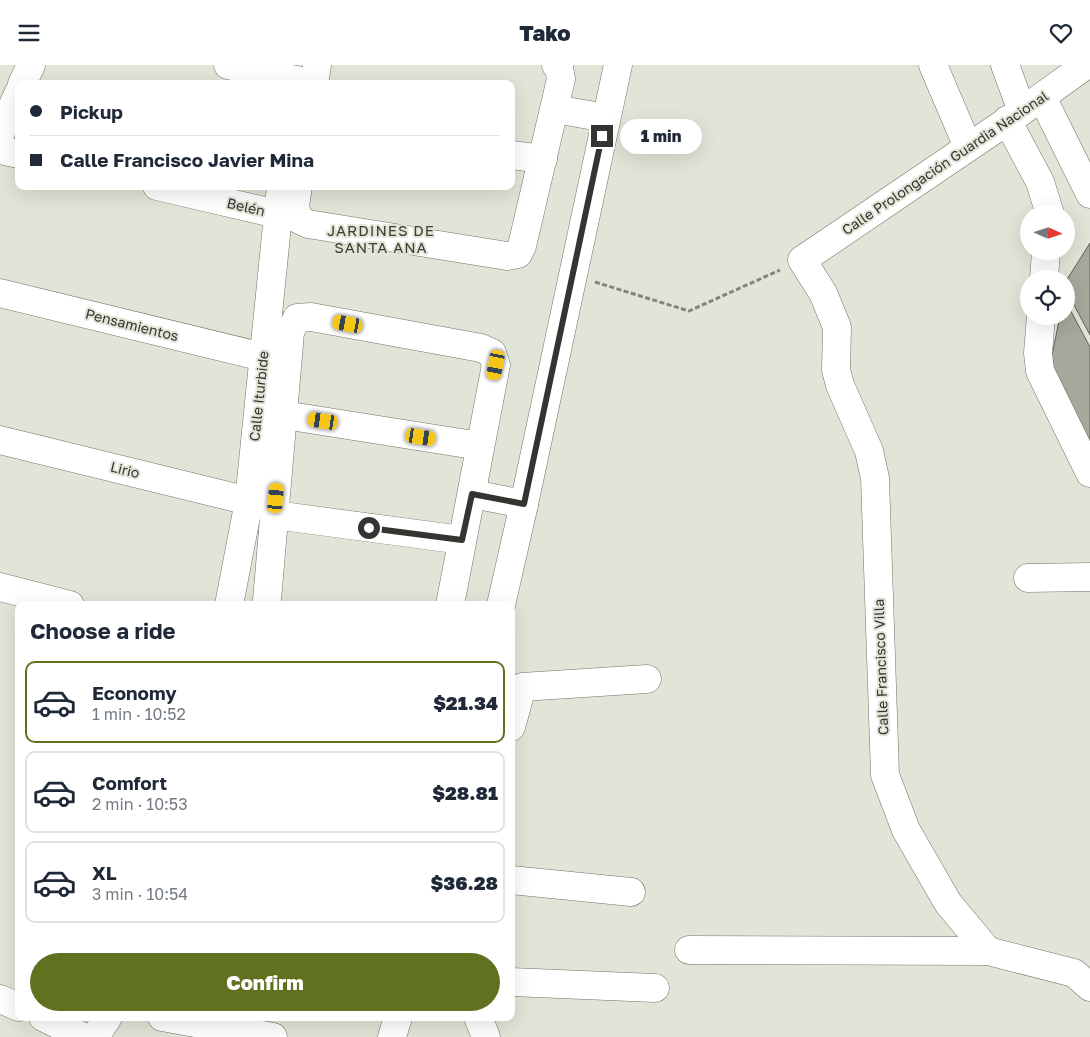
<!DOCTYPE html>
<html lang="en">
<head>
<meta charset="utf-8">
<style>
	body { margin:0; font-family:"Golos Text",sans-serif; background:#f2f2f3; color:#1f2937; height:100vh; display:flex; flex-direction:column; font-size:19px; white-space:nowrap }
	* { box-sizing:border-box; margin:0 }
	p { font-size:16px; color:#747a83 }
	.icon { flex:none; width:28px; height:28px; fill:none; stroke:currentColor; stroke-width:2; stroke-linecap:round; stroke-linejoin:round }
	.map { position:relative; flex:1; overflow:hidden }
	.details { position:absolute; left:15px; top:536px; width:500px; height:420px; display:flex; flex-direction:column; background:#fff; border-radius:10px; box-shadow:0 5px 20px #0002 }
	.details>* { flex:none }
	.top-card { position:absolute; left:15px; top:15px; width:500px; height:110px; border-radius:10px; box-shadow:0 5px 20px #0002; display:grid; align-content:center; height:110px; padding:0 15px; background:#fff }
	.needle { width:32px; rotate:93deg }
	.fabs { position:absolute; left:1020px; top:140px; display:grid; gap:10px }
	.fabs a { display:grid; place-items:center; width:55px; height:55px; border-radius:50%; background:#fff; box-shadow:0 5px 20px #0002; font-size:25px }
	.end { position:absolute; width:22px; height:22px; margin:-11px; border:6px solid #343530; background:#fff; box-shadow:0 0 0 2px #fff }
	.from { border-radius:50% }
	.bubble { position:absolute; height:35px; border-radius:18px; background:#fff; box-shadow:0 5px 20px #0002; font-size:16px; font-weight:800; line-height:35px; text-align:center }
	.car { position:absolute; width:15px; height:30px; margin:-15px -8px; border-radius:6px; box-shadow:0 0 4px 1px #0007; background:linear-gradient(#f5c518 24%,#345 0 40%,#f5c518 0 76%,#345 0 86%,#f5c518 0) }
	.top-card b { display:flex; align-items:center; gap:18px; height:48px; font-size:19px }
	.top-card b+b { border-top:1px solid #e0e1e3 }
	.top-card i { width:12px; height:12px; background:#1f2937 }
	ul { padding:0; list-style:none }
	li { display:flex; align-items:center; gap:15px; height:82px; margin:0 10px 8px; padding:0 5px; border:2px solid #e0e1e3; border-radius:10px }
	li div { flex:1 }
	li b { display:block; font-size:19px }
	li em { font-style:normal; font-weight:800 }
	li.current { border-color:#607220 }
	li>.icon { width:45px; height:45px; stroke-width:1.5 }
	h2 { padding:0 15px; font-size:22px; line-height:60px }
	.button { display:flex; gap:10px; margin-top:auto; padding:10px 15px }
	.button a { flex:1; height:58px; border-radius:30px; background:#607220; color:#fff; font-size:20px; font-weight:800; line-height:58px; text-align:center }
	header { display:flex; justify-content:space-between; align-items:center; height:65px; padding:0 15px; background:#fff; font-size:22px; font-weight:800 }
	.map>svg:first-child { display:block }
</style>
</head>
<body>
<header><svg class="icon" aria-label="menu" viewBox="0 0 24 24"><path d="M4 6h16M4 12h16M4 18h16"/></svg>Tako<svg class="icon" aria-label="heart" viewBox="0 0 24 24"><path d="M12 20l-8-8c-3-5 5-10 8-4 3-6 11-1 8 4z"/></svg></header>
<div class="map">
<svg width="1090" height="972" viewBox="0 0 1090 972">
	<rect width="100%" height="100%" fill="#e1e5d7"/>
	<g fill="#a5a99c" stroke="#5f6257">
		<polygon points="1090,178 1090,270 1066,225 1066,216"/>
		<polygon points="1066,237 1090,282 1090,378 1050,300 1060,251 1066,251"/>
	</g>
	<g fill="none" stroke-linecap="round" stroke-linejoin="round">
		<g stroke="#717468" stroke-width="29">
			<g id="minor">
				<polyline points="228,0 296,15"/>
				<polyline points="933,0 968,82"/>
				<polyline points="1005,0 1022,46"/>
				<polyline points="1086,0 1022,46 802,195 823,228 837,262 836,305 840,320 869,386 875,413 885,710 906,765 948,838 988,886 1074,908 1090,922"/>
				<polyline points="22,19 31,0"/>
				<polyline points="314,19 317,0"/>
				<polyline points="1042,32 1090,129"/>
				<polyline points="555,44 606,53"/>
				<polyline points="1007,55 1040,117 1050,149"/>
				<polyline points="0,69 19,27"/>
				<polyline points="0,85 19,89"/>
				<polyline points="511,90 543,94"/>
				<polyline points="157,121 277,149"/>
				<polyline points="298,121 295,141 298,154 308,159 507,191 518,189 522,181 561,14 559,2 556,0"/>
				<polyline points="1044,214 1046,186"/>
				<polyline points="0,228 263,292"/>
				<polyline points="1041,251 1038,288 1040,306 1090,408"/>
				<polyline points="284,350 480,381"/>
				<polyline points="0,375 249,436"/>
				<polyline points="472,429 524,439"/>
				<polyline points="275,450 462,475"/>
				<polyline points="1028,513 1090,512"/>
				<polyline points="0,522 70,540"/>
				<polyline points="229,540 249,436 281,121"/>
				<polyline points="268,540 267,535 290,267 297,253 311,252 481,283 492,288 496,300 450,540"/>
				<polyline points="501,540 524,439 618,0"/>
				<polyline points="511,662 522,622 647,614"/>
				<polyline points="511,815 631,827"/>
				<polyline points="689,885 988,886"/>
				<polyline points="511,917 655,923"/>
				<polyline points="0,934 19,942"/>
				<polyline points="43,952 83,972"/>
				<polyline points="162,952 273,972"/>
				<polyline points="478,952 486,972"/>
				<polyline points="95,972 108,952"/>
				<polyline points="392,972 398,952"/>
			</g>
		</g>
		<polyline stroke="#82857b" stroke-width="3" stroke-dasharray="5 2.5" stroke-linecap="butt" points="595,217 689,246 780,205"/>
		<use href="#minor" stroke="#fff" stroke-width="28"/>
	</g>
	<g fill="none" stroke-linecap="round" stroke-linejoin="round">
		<polyline stroke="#343530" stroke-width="6" points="369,463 462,475 472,429 524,439 602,71"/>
	</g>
	<g text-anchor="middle" stroke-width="4" stroke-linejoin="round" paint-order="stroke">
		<g font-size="14" fill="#343530" stroke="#e1e5d7">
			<text transform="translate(945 98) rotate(-34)" y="5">Calle Prolongación Guardia Nacional</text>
			<text transform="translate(246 142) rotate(13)" y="5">Belén</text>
			<text transform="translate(132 260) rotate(14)" y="5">Pensamientos</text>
			<text transform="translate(259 331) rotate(-84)" y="5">Calle Iturbide</text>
			<text transform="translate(125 405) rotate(14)" y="5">Lirio</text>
			<text transform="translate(881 602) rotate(-92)" y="5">Calle Francisco Villa</text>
		</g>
		<g font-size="15" letter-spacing="1" fill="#3c3f34" stroke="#e1e5d7">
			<text x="381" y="171">JARDINES DE<tspan x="381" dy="17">SANTA ANA</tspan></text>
		</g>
	</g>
</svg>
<div class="fabs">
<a><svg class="needle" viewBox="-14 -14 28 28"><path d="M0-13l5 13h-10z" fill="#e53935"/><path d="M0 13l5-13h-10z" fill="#747a83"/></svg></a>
<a><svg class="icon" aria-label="locate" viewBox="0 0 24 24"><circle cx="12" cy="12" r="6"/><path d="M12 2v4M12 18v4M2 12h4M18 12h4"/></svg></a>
</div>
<i class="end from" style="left:369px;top:463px"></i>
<i class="end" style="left:602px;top:71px"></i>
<div class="bubble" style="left:620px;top:54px;width:82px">1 min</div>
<i class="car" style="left:348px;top:259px;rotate:280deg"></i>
<i class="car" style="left:496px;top:300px;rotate:191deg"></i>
<i class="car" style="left:323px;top:356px;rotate:279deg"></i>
<i class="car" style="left:421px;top:372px;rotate:99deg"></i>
<i class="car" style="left:276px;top:433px;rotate:5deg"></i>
<div class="top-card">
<b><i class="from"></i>Pickup</b>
<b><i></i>Calle Francisco Javier Mina</b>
</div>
<section class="details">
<h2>Choose a ride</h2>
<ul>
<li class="current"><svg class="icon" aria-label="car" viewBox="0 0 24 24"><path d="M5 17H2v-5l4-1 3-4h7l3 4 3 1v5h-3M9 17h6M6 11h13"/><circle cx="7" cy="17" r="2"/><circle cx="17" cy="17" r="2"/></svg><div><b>Economy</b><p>1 min · 10:52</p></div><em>$21.34</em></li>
<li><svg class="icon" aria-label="car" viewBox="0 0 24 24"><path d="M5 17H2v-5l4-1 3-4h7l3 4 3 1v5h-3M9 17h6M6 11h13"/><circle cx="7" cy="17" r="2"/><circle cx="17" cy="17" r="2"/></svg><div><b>Comfort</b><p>2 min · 10:53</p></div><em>$28.81</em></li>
<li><svg class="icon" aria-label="car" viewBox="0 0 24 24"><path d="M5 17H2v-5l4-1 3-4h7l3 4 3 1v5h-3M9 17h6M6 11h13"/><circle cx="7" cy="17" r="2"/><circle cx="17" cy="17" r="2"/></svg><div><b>XL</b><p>3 min · 10:54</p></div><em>$36.28</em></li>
</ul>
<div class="button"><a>Confirm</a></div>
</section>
</div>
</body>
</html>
